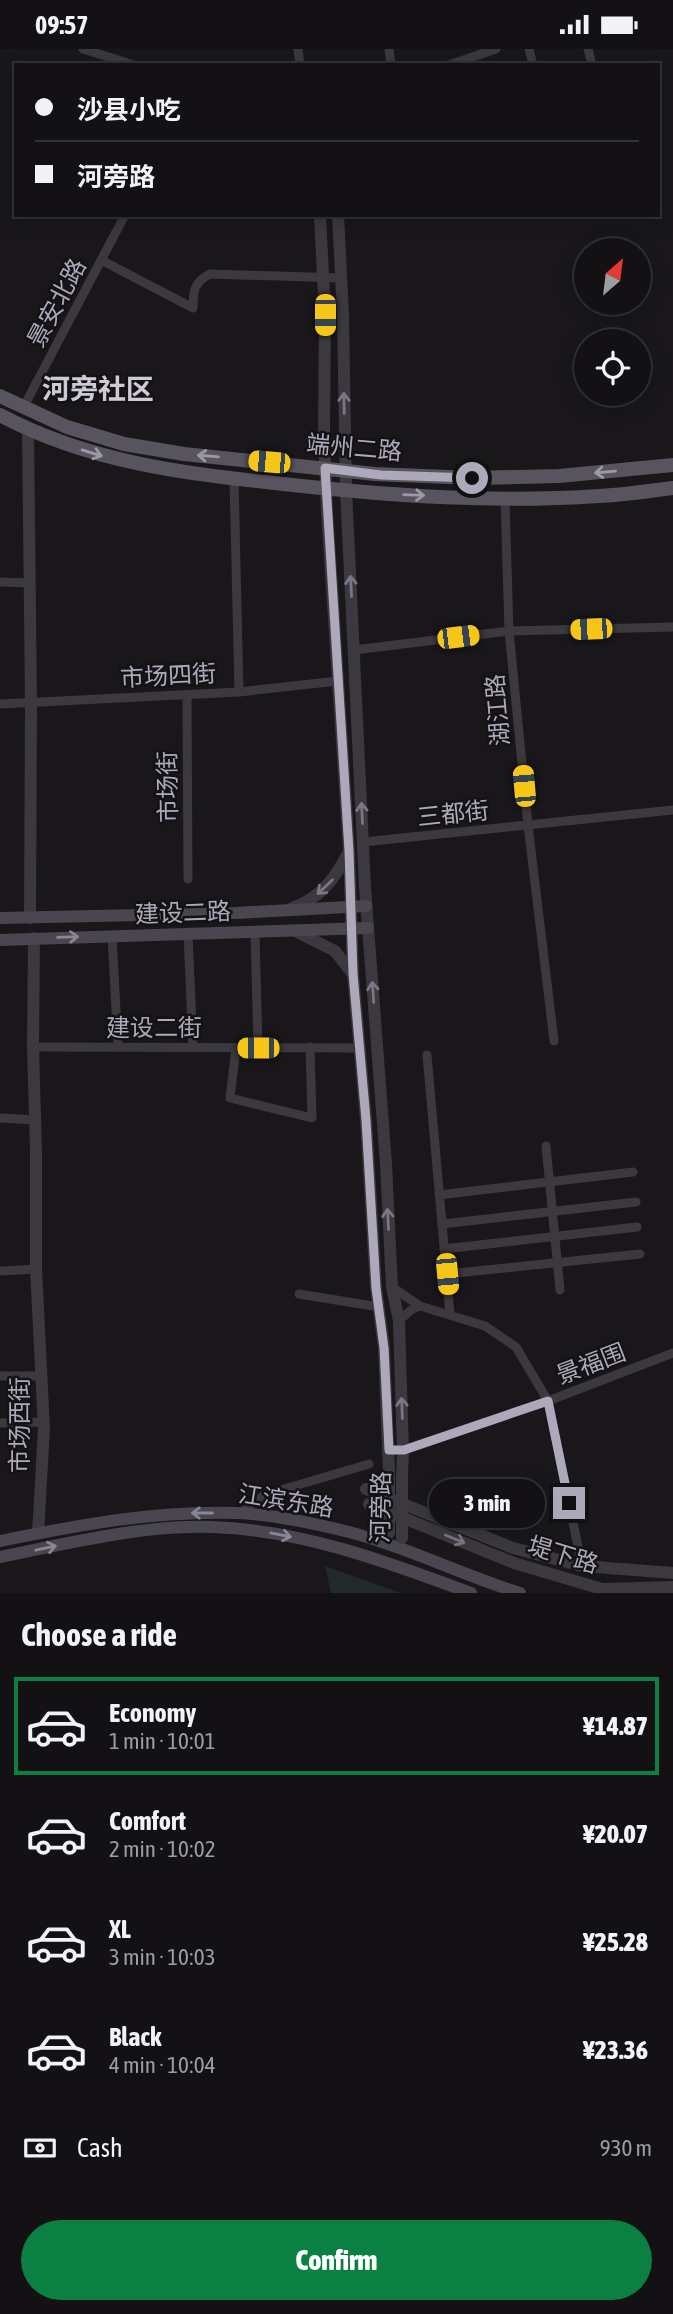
<!DOCTYPE html>
<html lang="en">
<head>
<meta charset="utf-8">
<style>
	body { margin:0; font-family:"Asap Condensed","Noto Sans SC",sans-serif; background:#201f22; color:#f1f3f6; height:100vh; display:flex; flex-direction:column; font-size:26px; white-space:nowrap }
	* { box-sizing:border-box; margin:0 }
	p { font-size:23px; color:#9d9da0 }
	.icon { flex:none; width:38px; height:38px; fill:none; stroke:currentColor; stroke-width:2; stroke-linecap:round; stroke-linejoin:round }
	.map { position:relative; height:1544px; overflow:hidden }
	.drawer { display:flex; flex-direction:column; background:#131114; flex:1 }
	.drawer>* { flex:none }
	.guide { position:absolute; left:14px; top:14px; width:646px; height:154px; border-radius:0px; box-shadow:0 4px 18px #0003,0 0 0 2px #323134; display:grid; align-content:center; height:154px; padding:0 21px; background:#131114 }
	.needle { width:46px; rotate:28deg }
	.controls { position:absolute; left:574px; top:189px; display:grid; gap:14px }
	.controls a { display:grid; place-items:center; width:77px; height:77px; border-radius:50%; background:#131114; box-shadow:0 4px 18px #0003,0 0 0 2px #323134; font-size:35px }
	.end { position:absolute; width:32px; height:32px; margin:-16px; border:9px solid #ada9ba; background:#111; box-shadow:0 0 0 4px #111 }
	.from { border-radius:50% }
	.bubble { position:absolute; height:49px; border-radius:24px; background:#131114; box-shadow:0 4px 18px #0003,0 0 0 2px #323134; font-size:23px; font-weight:800; line-height:49px; text-align:center }
	.car { position:absolute; width:21px; height:42px; margin:-21px -10px; border-radius:9px; box-shadow:0 0 5px 2px #0007; background:linear-gradient(#f5c518 24%,#345 0 40%,#f5c518 0 76%,#345 0 86%,#f5c518 0) }
	.guide b { display:flex; align-items:center; gap:24px; height:66px; font-size:26px }
	.guide b+b { border-top:2px solid #323134 }
	.guide i { width:18px; height:18px; background:#f1f3f6 }
	ul { padding:0; list-style:none }
	li { display:flex; align-items:center; gap:21px; height:98px; margin:0 14px 10px; padding:0 7px; border:4px solid transparent; border-radius:0px }
	li div { flex:1 }
	li b { display:block; font-size:26px }
	li em { font-style:normal; font-weight:800 }
	li.selected { border-color:#0b8043 }
	li>.icon { width:63px; height:63px; stroke-width:1.5 }
	h2 { padding:0 21px; font-size:32px; line-height:84px }
	.pay { display:flex; align-items:center; gap:18px; height:77px; padding:0 21px; font-size:26px }
	.pay p { margin-inline-start:auto }
	.action { display:flex; gap:14px; margin-top:auto; padding:14px 21px }
	.action a { flex:1; height:80px; border-radius:42px; background:#0b8043; color:#fff; font-size:28px; font-weight:800; line-height:80px; text-align:center }
	.status { display:flex; justify-content:space-between; align-items:center; height:49px; padding:0 35px; background:#131114; direction:ltr }
	.status svg { height:19px; fill:currentColor }
	.map>svg:first-child { display:block }
</style>
</head>
<body>
<div class="status"><b>09:57</b><svg viewBox="0 0 49 12"><path d="M0 12V9h3v3zM5 12V6h3v6zM10 12V3h3v9zM15 12V0h3v12zM26 1h20v11H26zM47 4h2v5h-2z"/></svg></div>
<div class="map">
<svg width="673" height="1544" viewBox="0 0 673 1544">
	<rect width="100%" height="100%" fill="#19171a"/>
	<polygon fill="#212a28" points="325,1517 401,1544 331,1544"/>
	<g fill="none" stroke-linecap="round" stroke-linejoin="round">
		<g stroke="#3b383f" stroke-width="9">
			<polyline points="83,0 134,16"/>
			<polyline points="298,0 300,16"/>
			<polyline points="389,0 391,16"/>
			<polyline points="529,0 533,16"/>
			<polyline points="588,0 592,16"/>
			<polyline points="449,16 496,0"/>
			<path d="M101,211L193,259C193,242 194,233 210,225L341,229"/>
			<polyline points="23,359 125,166"/>
			<polyline points="234,431 239,643"/>
			<polyline points="505,450 509,582 528,776 554,992"/>
			<polyline points="0,533 29,534"/>
			<polyline points="354,601 509,582 673,578"/>
			<polyline points="187,646 188,830"/>
			<polyline points="0,655 239,643 338,632"/>
			<polyline points="363,793 673,761"/>
			<polyline points="255,883 258,998"/>
			<polyline points="188,885 193,998"/>
			<polyline points="112,887 118,998"/>
			<polyline points="33,998 359,999"/>
			<polyline points="236,999 230,1049 312,1069 310,998"/>
			<polyline points="427,1006 450,1265"/>
			<polyline points="0,1069 36,1071"/>
			<polyline points="546,1097 560,1241"/>
			<polyline points="439,1146 633,1123"/>
			<polyline points="442,1175 636,1153"/>
			<polyline points="444,1200 637,1178"/>
			<polyline points="0,1222 36,1220"/>
			<polyline points="447,1225 640,1205"/>
			<polyline points="392,1238 420,1257 485,1277 516,1298 548,1352 582,1517"/>
			<polyline points="299,1245 379,1258"/>
			<polyline points="399,1272 411,1261 420,1257"/>
			<polyline points="0,1327 42,1327"/>
			<polyline points="0,1374 44,1373"/>
			<polyline points="403,1401 548,1352 673,1304"/>
			<polyline points="240,1464 264,1446 369,1415"/>
		</g>
		<g stroke="#3b383f" stroke-width="12">
			<polyline points="320,166 325,266 324,385 327,462 349,802 353,925 366,1071 376,1239 384,1299 389,1422"/>
			<polyline points="338,166 343,265 346,441 365,838 386,1115 392,1238 399,1272 403,1401 402,1428"/>
			<polyline points="28,381 31,655 30,869"/>
			<path d="M292,859C319,850 334,831 347,806"/>
			<polyline points="295,882 335,902 353,925"/>
			<polyline points="34,889 33,998 36,1102 36,1220 44,1380 38,1484"/>
			<polyline points="366,1440 513,1499 582,1517 673,1524"/>
			<polyline points="369,1455 514,1514 602,1540 673,1538"/>
		</g>
		<g stroke="#49464f" stroke-width="12">
			<polyline points="0,869 235,864 366,857"/>
			<polyline points="0,891 368,879"/>
			<path d="M0,1492C79,1476 157,1461 238,1464C275,1466 313,1474 349,1483C407,1498 462,1526 520,1544"/>
			<path d="M0,1508C70,1494 140,1476 212,1478C303,1481 387,1513 471,1544"/>
		</g>
		<g stroke="#57545e" stroke-width="14">
			<polyline points="0,347 67,378 124,395 184,405 375,425 472,429 559,427 673,416"/>
			<path d="M0,366C92,415 190,425 292,436C394,447 497,454 599,447C624,446 648,442 673,439"/>
		</g>
		<g stroke="#3b383f" stroke-width="12">
			<polyline points="389,1422 389,1484"/>
			<polyline points="402,1489 402,1428"/>
		</g>
	</g>
	<defs><path id="oneway-shaft" d="M-6 0H5M1.5-3L5.5 0L1.5 3" fill="none" stroke-width="1.6" stroke-linecap="round" stroke-linejoin="round" transform="scale(1.75)"/></defs>
	<g stroke="#7a7683">
		<use href="#oneway-shaft" transform="translate(344 354) rotate(-91)"/>
		<use href="#oneway-shaft" transform="translate(351 537) rotate(-93)"/>
		<use href="#oneway-shaft" transform="translate(362 764) rotate(-93)"/>
		<use href="#oneway-shaft" transform="translate(325 838) rotate(136)"/>
		<use href="#oneway-shaft" transform="translate(373 943) rotate(-94)"/>
		<use href="#oneway-shaft" transform="translate(388 1170) rotate(-93)"/>
		<use href="#oneway-shaft" transform="translate(402 1359) rotate(-92)"/>
		<use href="#oneway-shaft" transform="translate(455 1490) rotate(22)"/>
	</g>
	<g stroke="#9c98a8">
		<use href="#oneway-shaft" transform="translate(92 404) rotate(17)"/>
		<use href="#oneway-shaft" transform="translate(208 407) rotate(-175)"/>
		<use href="#oneway-shaft" transform="translate(605 423) rotate(175)"/>
		<use href="#oneway-shaft" transform="translate(414 446) rotate(2)"/>
	</g>
	<g stroke="#8a8695">
		<use href="#oneway-shaft" transform="translate(68 888) rotate(-2)"/>
		<use href="#oneway-shaft" transform="translate(202 1464) rotate(180)"/>
		<use href="#oneway-shaft" transform="translate(281 1486) rotate(11)"/>
		<use href="#oneway-shaft" transform="translate(46 1499) rotate(-12)"/>
	</g>
	<g fill="none" stroke-linecap="round" stroke-linejoin="round">
		<polyline stroke="#ada9ba" stroke-width="9" points="472,429 381,426 325,419 349,802 353,925 366,1071 376,1239 384,1299 389,1401 404,1401 548,1352 569,1454"/>
	</g>
	<g text-anchor="middle" stroke-width="5" stroke-linejoin="round" paint-order="stroke">
		<g font-size="24" fill="#ada9ba" stroke="#141215">
			<text transform="translate(57 254) rotate(-62)" y="8">景安北路</text>
			<text transform="translate(354 399) rotate(5)" y="8">端州二路</text>
			<text transform="translate(168 627) rotate(-3)" y="8">市场四街</text>
			<text transform="translate(498 661) rotate(-95)" y="8">湖江路</text>
			<text transform="translate(168 738) rotate(-91)" y="8">市场街</text>
			<text transform="translate(453 765) rotate(-6)" y="8">三都街</text>
			<text transform="translate(183 864) rotate(-2)" y="8">建设二路</text>
			<text x="154" y="987">建设二街</text>
			<text transform="translate(591 1315) rotate(-21)" y="8">景福围</text>
			<text transform="translate(20 1376) rotate(-90)" y="8">市场西街</text>
			<text transform="translate(286 1452) rotate(9)" y="8">江滨东路</text>
			<text transform="translate(381 1458) rotate(-89)" y="8">河旁路</text>
			<text transform="translate(563 1506) rotate(17)" y="8">堤下路</text>
		</g>
		<g font-size="28" font-weight="bold" fill="#cecad6" stroke="#141215">
			<text x="98" y="350">河旁社区</text>
		</g>
	</g>
</svg>
<div class="controls">
<a><svg class="needle" viewBox="-14 -14 28 28"><path d="M0-13l5 13h-10z" fill="#e53935"/><path d="M0 13l5-13h-10z" fill="#9d9da0"/></svg></a>
<a><svg class="icon" aria-label="locate" viewBox="0 0 24 24"><circle cx="12" cy="12" r="6"/><path d="M12 2v4M12 18v4M2 12h4M18 12h4"/></svg></a>
</div>
<i class="end from" style="left:472px;top:429px"></i>
<i class="end" style="left:569px;top:1454px"></i>
<div class="bubble" style="left:429px;top:1430px;width:116px">3 min</div>
<i class="car" style="left:325px;top:266px;rotate:180deg"></i>
<i class="car" style="left:269px;top:413px;rotate:275deg"></i>
<i class="car" style="left:591px;top:580px;rotate:268deg"></i>
<i class="car" style="left:458px;top:588px;rotate:83deg"></i>
<i class="car" style="left:524px;top:737px;rotate:355deg"></i>
<i class="car" style="left:258px;top:999px;rotate:270deg"></i>
<i class="car" style="left:447px;top:1225px;rotate:175deg"></i>
<div class="guide">
<b><i class="from"></i>沙县小吃</b>
<b><i></i>河旁路</b>
</div>
</div>
<section class="drawer">
<h2>Choose a ride</h2>
<ul>
<li class="selected"><svg class="icon" aria-label="car" viewBox="0 0 24 24"><path d="M5 17H2v-5l4-1 3-4h7l3 4 3 1v5h-3M9 17h6M6 11h13"/><circle cx="7" cy="17" r="2"/><circle cx="17" cy="17" r="2"/></svg><div><b>Economy</b><p>1 min · 10:01</p></div><em>¥14.87</em></li>
<li><svg class="icon" aria-label="car" viewBox="0 0 24 24"><path d="M5 17H2v-5l4-1 3-4h7l3 4 3 1v5h-3M9 17h6M6 11h13"/><circle cx="7" cy="17" r="2"/><circle cx="17" cy="17" r="2"/></svg><div><b>Comfort</b><p>2 min · 10:02</p></div><em>¥20.07</em></li>
<li><svg class="icon" aria-label="car" viewBox="0 0 24 24"><path d="M5 17H2v-5l4-1 3-4h7l3 4 3 1v5h-3M9 17h6M6 11h13"/><circle cx="7" cy="17" r="2"/><circle cx="17" cy="17" r="2"/></svg><div><b>XL</b><p>3 min · 10:03</p></div><em>¥25.28</em></li>
<li><svg class="icon" aria-label="car" viewBox="0 0 24 24"><path d="M5 17H2v-5l4-1 3-4h7l3 4 3 1v5h-3M9 17h6M6 11h13"/><circle cx="7" cy="17" r="2"/><circle cx="17" cy="17" r="2"/></svg><div><b>Black</b><p>4 min · 10:04</p></div><em>¥23.36</em></li>
</ul>
<div class="pay"><svg class="icon" aria-label="cash" viewBox="0 0 24 24"><path d="M3 7h18v10H3z"/><circle cx="12" cy="12" r="2"/></svg>Cash<p>930 m</p></div>
<div class="action"><a>Confirm</a></div>
</section>
</body>
</html>
